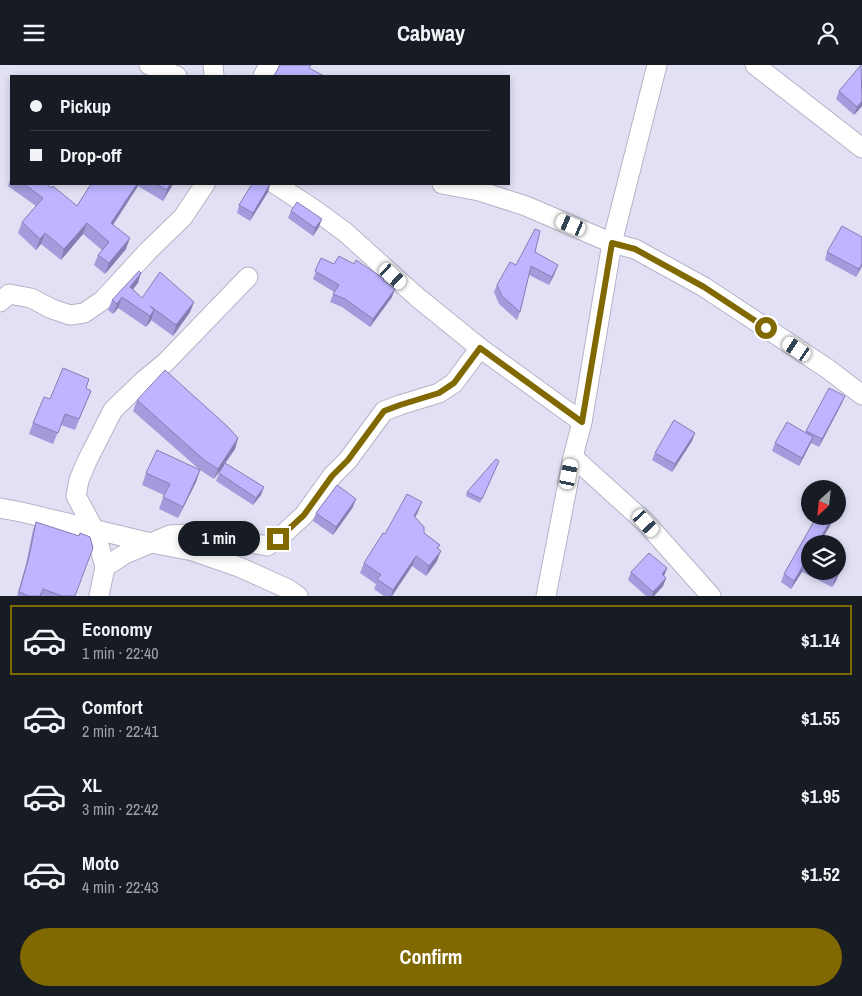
<!DOCTYPE html>
<html lang="en">
<head>
<meta charset="utf-8">
<style>
	body { margin:0; font-family:"Archivo Narrow",sans-serif; background:#20242c; color:#f1f3f6; height:100vh; display:flex; flex-direction:column; font-size:19px; white-space:nowrap }
	* { box-sizing:border-box; margin:0 }
	p { font-size:16px; color:#9ea1a6 }
	.icon { flex:none; width:28px; height:28px; fill:none; stroke:currentColor; stroke-width:2; stroke-linecap:round; stroke-linejoin:round }
	.map { position:relative; height:531px; overflow:hidden }
	.sheet { display:flex; flex-direction:column; background:#171b24; flex:1 }
	.sheet>* { flex:none }
	.hud { position:absolute; left:10px; top:10px; width:500px; height:110px; border-radius:0px; box-shadow:0 2px 8px #0003; display:grid; align-content:center; height:110px; padding:0 20px; background:#171b24 }
	.needle { width:32px; rotate:207deg }
	.controls { position:absolute; left:801px; top:415px; display:grid; gap:10px }
	.controls a { display:grid; place-items:center; width:45px; height:45px; border-radius:50%; background:#171b24; box-shadow:0 2px 8px #0003; font-size:25px }
	.end { position:absolute; width:22px; height:22px; margin:-11px; border:6px solid #816901; background:#fff; box-shadow:0 0 0 2px #fff }
	.from { border-radius:50% }
	.bubble { position:absolute; height:35px; border-radius:18px; background:#171b24; box-shadow:0 2px 8px #0003; font-size:16px; font-weight:700; line-height:35px; text-align:center }
	.car { position:absolute; width:15px; height:30px; margin:-15px -8px; border-radius:6px; box-shadow:0 0 4px 1px #0007; background:linear-gradient(#fff 24%,#345 0 40%,#fff 0 76%,#345 0 86%,#fff 0) }
	.hud b { display:flex; align-items:center; gap:18px; height:48px; font-size:19px }
	.hud b+b { border-top:1px solid #363941 }
	.hud i { width:12px; height:12px; background:#f1f3f6 }
	ul { padding:9px 0 0; list-style:none }
	li { display:flex; align-items:center; gap:15px; height:70px; margin:0 10px 8px; padding:0 10px; border:2px solid transparent; border-radius:0px }
	li div { flex:1 }
	li b { display:block; font-size:19px }
	li em { font-style:normal; font-weight:700 }
	li.current { border-color:#816901 }
	li>.icon { width:45px; height:45px; stroke-width:1.5 }
	.primary-button { display:flex; gap:10px; margin-top:auto; padding:10px 20px }
	.primary-button a { flex:1; height:58px; border-radius:30px; background:#816901; color:#fff; font-size:20px; font-weight:700; line-height:58px; text-align:center }
	header { display:flex; justify-content:space-between; align-items:center; height:65px; padding:0 20px; background:#171b24; font-size:22px; font-weight:700 }
	.map>svg:first-child { display:block }
</style>
</head>
<body>
<header><svg class="icon" aria-label="menu" viewBox="0 0 24 24"><path d="M4 6h16M4 12h16M4 18h16"/></svg>Cabway<svg class="icon" aria-label="person" viewBox="0 0 24 24"><circle cx="12" cy="8" r="4"/><path d="M4 21q1-7 8-7t8 7"/></svg></header>
<div class="map">
<svg width="862" height="531" viewBox="0 0 862 531">
	<rect width="100%" height="100%" fill="#e2e0f4"/>
	<g fill="none" stroke-linecap="round" stroke-linejoin="round">
		<g stroke="#b5b3c7" stroke-width="21">
			<g id="minor">
				<polyline points="149,0 177,11"/>
				<polyline points="213,0 214,11"/>
				<polyline points="755,0 862,83"/>
				<polyline points="263,11 269,0"/>
				<polyline points="275,119 312,143 345,167 417,232 480,283 582,357"/>
				<polyline points="442,119 479,126 526,141 612,178 635,184 704,222 828,304 862,330"/>
				<polyline points="0,237 9,229 31,233 52,244 70,250 84,248 103,235 148,186 183,152 205,119"/>
				<polyline points="573,392 646,458 711,531"/>
				<polyline points="0,443 21,447 151,478 193,486 239,502 288,524 298,531"/>
				<polyline points="105,502 125,489 170,470 189,469 230,474 267,481 278,474 304,450 332,411 348,395 384,346 400,340 439,328 454,318 480,283"/>
				<polyline points="99,531 105,502 95,466 76,431 79,415 87,396 113,345 143,316 165,298 248,212"/>
				<polyline points="546,531 573,392 582,357 612,178 657,0"/>
			</g>
		</g>
		<use href="#minor" stroke="#fff" stroke-width="19"/>
	</g>
	<g fill="#a39bdb">
		<polygon points="839,26 862,41 854,50 836,34"/>
		<polygon points="11,112 11,119 46,119 77,141 91,119 173,119 163,136 138,121 113,160 126,184 105,209 94,200 98,190 102,185 83,169 61,195 41,179 36,185 18,168 22,157 36,141 8,121"/>
		<polygon points="270,119 268,127 250,156 237,148 239,140"/>
		<polygon points="291,146 319,162 313,171 288,153"/>
		<polygon points="862,172 862,201 856,212 825,195 827,187"/>
		<polygon points="535,187 555,208 549,220 529,210 520,247 517,255 499,239 494,227 497,220 516,200"/>
		<polygon points="321,193 334,199 354,199 384,214 383,215 392,232 370,262 342,242 330,237 334,227 313,214"/>
		<polygon points="138,218 133,224 142,233 194,237 190,247 173,271 151,255 146,262 118,243 113,249 108,245 112,235"/>
		<polygon points="86,324 91,326 75,365 61,360 53,379 29,369 33,358 50,334"/>
		<polygon points="137,335 238,373 235,384 214,414 200,405 133,346"/>
		<polygon points="842,338 819,382 811,378 799,401 772,386 775,378 805,368 806,366"/>
		<polygon points="692,376 672,407 652,395 655,388"/>
		<polygon points="499,396 480,438 466,431 467,427"/>
		<polygon points="200,405 196,417 178,453 159,444 164,430 142,420 146,408"/>
		<polygon points="219,408 261,430 253,440 216,416"/>
		<polygon points="353,442 333,470 313,456 316,448"/>
		<polygon points="418,447 415,452 424,468 440,480 438,484 437,496 426,511 412,501 392,531 384,531 374,524 376,519 360,508 364,498 385,469"/>
		<polygon points="817,451 830,451 832,453 830,461 819,479 810,479 810,506 836,506 839,508 836,516 832,522 802,507 791,524 781,517 784,509"/>
		<polygon points="36,457 75,531 17,531 26,499 33,465"/>
		<polygon points="667,503 664,511 666,513 663,521 654,531 646,531 628,515 631,507"/>
	</g>
	<g fill="#857eb2">
		<polygon points="862,36 862,41 854,50 857,42"/>
		<polygon points="137,119 139,119 138,121 107,169 111,158"/>
		<polygon points="170,119 173,119 163,136 167,125"/>
		<polygon points="270,119 268,127 250,156 253,148"/>
		<polygon points="322,154 319,162 313,171 315,163"/>
		<polygon points="87,158 83,169 61,195 64,184"/>
		<polygon points="45,168 41,179 36,185 40,174"/>
		<polygon points="130,173 126,184 105,209 109,198"/>
		<polygon points="862,199 862,201 856,212 859,204"/>
		<polygon points="558,200 555,208 549,220 552,212"/>
		<polygon points="141,208 138,218 126,233 130,222"/>
		<polygon points="395,224 392,232 370,262 373,254"/>
		<polygon points="122,232 118,243 113,249 117,239"/>
		<polygon points="194,237 190,247 173,271 176,260"/>
		<polygon points="154,245 151,256 146,262 150,251"/>
		<polygon points="845,331 842,338 819,382 822,374"/>
		<polygon points="695,368 692,376 672,407 675,399"/>
		<polygon points="813,372 810,380 799,401 802,393"/>
		<polygon points="238,373 235,384 214,414 218,404"/>
		<polygon points="200,405 196,417 178,453 183,442"/>
		<polygon points="264,422 261,430 253,440 256,433"/>
		<polygon points="356,434 353,442 333,470 336,462"/>
		<polygon points="422,437 418,447 410,461 414,451"/>
		<polygon points="832,453 830,461 819,479 817,479"/>
		<polygon points="441,486 437,496 426,511 429,501"/>
		<polygon points="416,491 412,501 392,531 391,531 393,525"/>
		<polygon points="804,499 802,507 791,524 794,516"/>
		<polygon points="667,503 664,511 662,509"/>
		<polygon points="839,508 836,516 832,522 835,514"/>
		<polygon points="666,513 663,521 654,531 652,531 653,527"/>
	</g>
	<g fill="#beb4ff" stroke="#857eb2">
		<polygon points="280,0 311,0 309,3 324,11 273,11 275,9"/>
		<polygon points="861,0 862,36 857,42 839,26"/>
		<polygon points="24,119 46,119 52,123 53,121 77,141 91,119 137,119 111,158 130,173 109,198 98,190 109,177 87,158 64,184 45,168 40,174 22,157 43,133"/>
		<polygon points="156,119 170,119 167,125"/>
		<polygon points="252,119 270,119 253,148 239,140"/>
		<polygon points="297,137 322,154 315,163 291,146"/>
		<polygon points="842,161 862,172 862,199 859,204 827,187"/>
		<polygon points="535,164 540,166 535,187 558,200 552,212 531,201 520,247 502,231 497,220 510,197 516,200"/>
		<polygon points="339,191 354,199 356,195 384,214 383,215 395,224 373,254 345,234 333,229 339,220 315,206 321,193 334,199"/>
		<polygon points="139,206 141,208 130,222 142,233 160,207 194,237 176,260 150,241 154,245 150,251 122,232 117,239 112,235"/>
		<polygon points="63,303 89,314 86,323 91,326 79,354 65,349 58,368 33,358 44,332 50,334"/>
		<polygon points="165,305 227,361 238,373 218,404 204,395 137,335"/>
		<polygon points="829,323 845,331 822,374 806,366"/>
		<polygon points="674,355 695,368 675,399 655,388"/>
		<polygon points="787,357 813,372 802,393 775,378"/>
		<polygon points="157,385 200,405 183,442 163,432 170,419 146,408"/>
		<polygon points="496,394 499,396 482,434 467,427"/>
		<polygon points="225,398 264,422 256,433 219,408"/>
		<polygon points="337,420 356,434 336,462 316,448"/>
		<polygon points="407,429 422,437 414,451 424,462 424,468 440,480 437,483 441,486 429,501 416,491 393,525 377,514 381,510 364,498 383,468 385,469"/>
		<polygon points="817,451 830,451 832,453 817,479 810,479 810,502 804,499 794,516 784,509"/>
		<polygon points="36,457 79,471 80,468 90,472 93,483 75,531 62,531 43,524 40,531 29,531 19,527 29,492"/>
		<polygon points="649,488 667,503 662,509 666,513 653,527 631,507"/>
		<polygon points="819,506 836,506 839,508 835,514"/>
	</g>
	<g fill="none" stroke-linecap="round" stroke-linejoin="round">
		<polyline stroke="#816901" stroke-width="6" points="278,474 304,450 332,411 348,395 384,346 400,340 439,328 454,318 480,283 582,357 612,178 635,184 704,222 766,263"/>
	</g>
</svg>
<div class="controls">
<a><svg class="needle" viewBox="-14 -14 28 28"><path d="M0-13l5 13h-10z" fill="#e53935"/><path d="M0 13l5-13h-10z" fill="#9ea1a6"/></svg></a>
<a><svg class="icon" aria-label="layers" viewBox="0 0 24 24"><path d="M12 4l9 5-9 5-9-5zM3 14l9 5 9-5"/></svg></a>
</div>
<i class="end from" style="left:766px;top:263px"></i>
<i class="end" style="left:278px;top:474px"></i>
<div class="bubble" style="left:178px;top:456px;width:82px">1 min</div>
<i class="car" style="left:571px;top:160px;rotate:293deg"></i>
<i class="car" style="left:393px;top:211px;rotate:132deg"></i>
<i class="car" style="left:797px;top:284px;rotate:304deg"></i>
<i class="car" style="left:569px;top:409px;rotate:11deg"></i>
<i class="car" style="left:646px;top:458px;rotate:138deg"></i>
<div class="hud">
<b><i class="from"></i>Pickup</b>
<b><i></i>Drop-off</b>
</div>
</div>
<section class="sheet">
<ul>
<li class="current"><svg class="icon" aria-label="car" viewBox="0 0 24 24"><path d="M5 17H2v-5l4-1 3-4h7l3 4 3 1v5h-3M9 17h6M6 11h13"/><circle cx="7" cy="17" r="2"/><circle cx="17" cy="17" r="2"/></svg><div><b>Economy</b><p>1 min · 22:40</p></div><em>$1.14</em></li>
<li><svg class="icon" aria-label="car" viewBox="0 0 24 24"><path d="M5 17H2v-5l4-1 3-4h7l3 4 3 1v5h-3M9 17h6M6 11h13"/><circle cx="7" cy="17" r="2"/><circle cx="17" cy="17" r="2"/></svg><div><b>Comfort</b><p>2 min · 22:41</p></div><em>$1.55</em></li>
<li><svg class="icon" aria-label="car" viewBox="0 0 24 24"><path d="M5 17H2v-5l4-1 3-4h7l3 4 3 1v5h-3M9 17h6M6 11h13"/><circle cx="7" cy="17" r="2"/><circle cx="17" cy="17" r="2"/></svg><div><b>XL</b><p>3 min · 22:42</p></div><em>$1.95</em></li>
<li><svg class="icon" aria-label="car" viewBox="0 0 24 24"><path d="M5 17H2v-5l4-1 3-4h7l3 4 3 1v5h-3M9 17h6M6 11h13"/><circle cx="7" cy="17" r="2"/><circle cx="17" cy="17" r="2"/></svg><div><b>Moto</b><p>4 min · 22:43</p></div><em>$1.52</em></li>
</ul>
<div class="primary-button"><a>Confirm</a></div>
</section>
</body>
</html>
